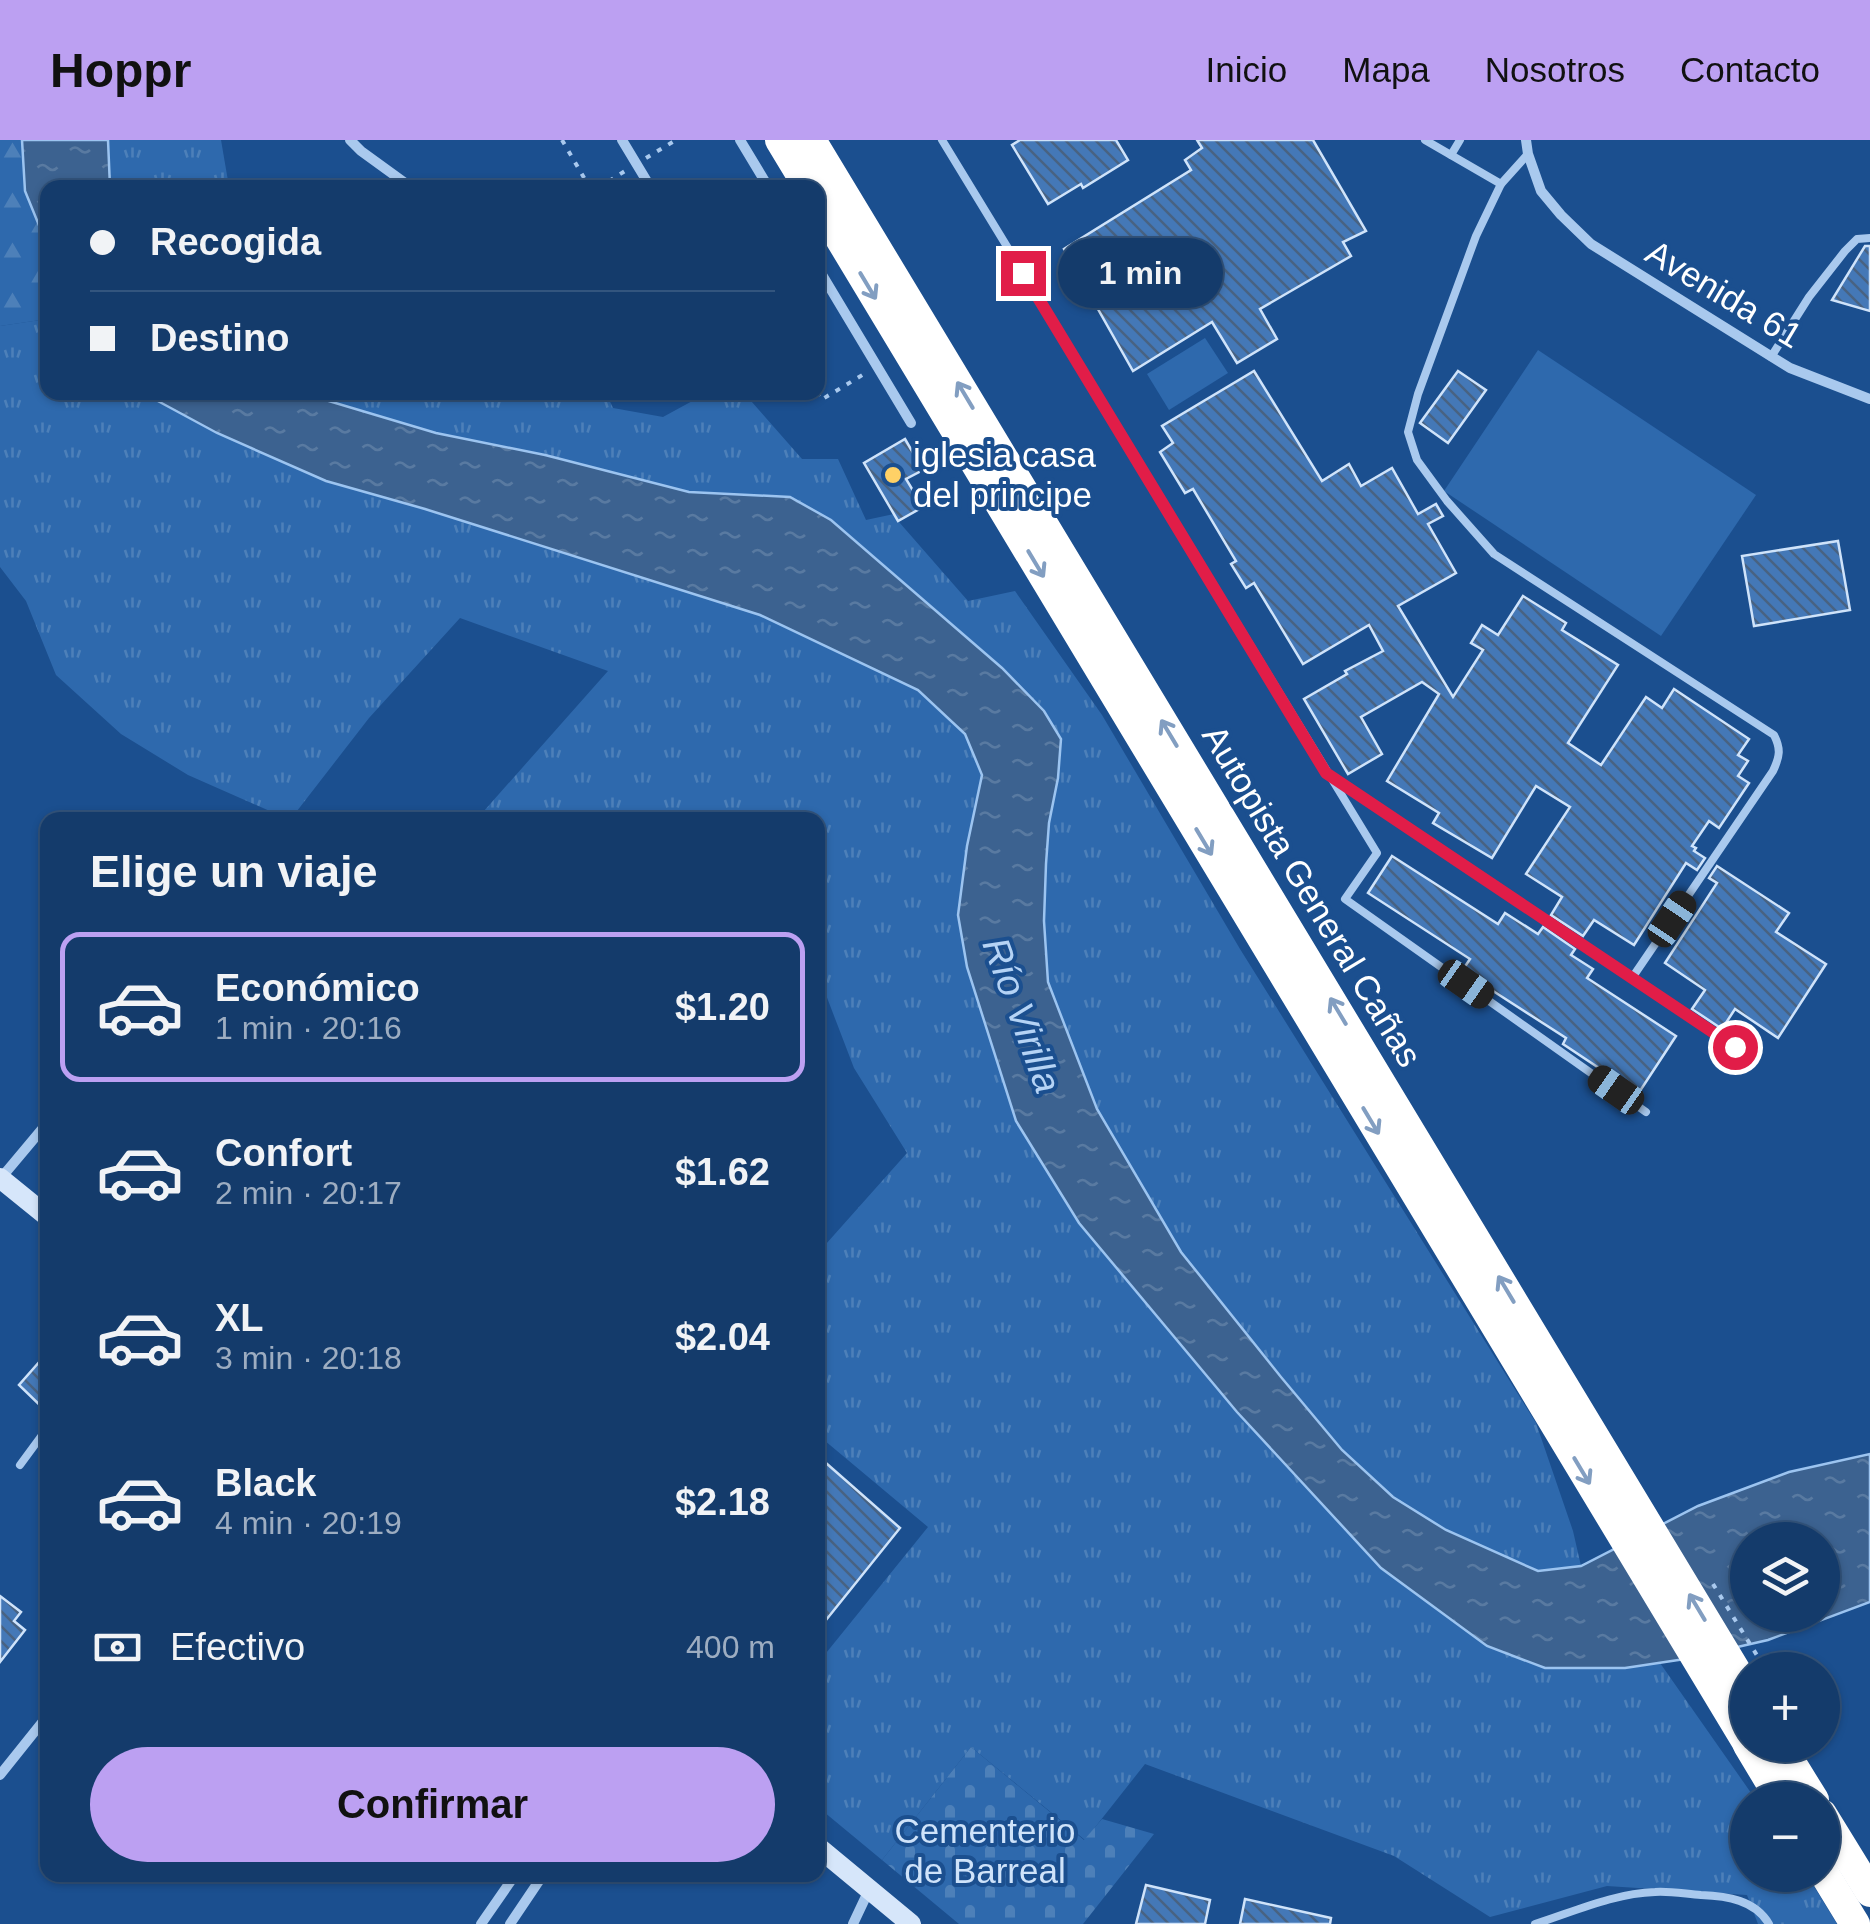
<!DOCTYPE html>
<html lang="es">
<head>
<meta charset="utf-8">
<style>
	body { margin:0; font-family:Arial,sans-serif; background:#1d4271; color:#f1f3f6; height:100vh; display:flex; flex-direction:column; font-size:38px; white-space:nowrap }
	* { box-sizing:border-box; margin:0 }
	p { font-size:32px; color:#9dadc1 }
	.icon { flex:none; width:55px; height:55px; fill:none; stroke:currentColor; stroke-width:2; stroke-linecap:round; stroke-linejoin:round }
	.map { position:relative; flex:1; overflow:hidden }
	.details { position:absolute; left:40px; top:672px; width:785px; height:1070px; display:flex; flex-direction:column; background:#143b6b; border-radius:20px; box-shadow:0 2px 8px #0004,0 0 0 2px #33557e }
	.details>* { flex:none }
	.banner { position:absolute; left:40px; top:40px; width:785px; height:220px; border-radius:20px; box-shadow:0 2px 8px #0004,0 0 0 2px #33557e; display:grid; align-content:center; height:220px; padding:0 50px; background:#143b6b }
	.fabs { position:absolute; left:1730px; top:1382px; display:grid; gap:20px }
	.fabs a { display:grid; place-items:center; width:110px; height:110px; border-radius:50%; background:#143b6b; box-shadow:0 2px 8px #0004,0 0 0 2px #33557e; font-size:50px }
	.end { position:absolute; width:45px; height:45px; margin:-22px; border:12px solid #e11d48; background:#fff; box-shadow:0 0 0 5px #fff }
	.from { border-radius:50% }
	.bubble { position:absolute; height:70px; border-radius:35px; background:#143b6b; box-shadow:0 2px 8px #0004,0 0 0 2px #33557e; font-size:32px; font-weight:700; line-height:70px; text-align:center }
	.car { position:absolute; width:30px; height:60px; margin:-30px -15px; border-radius:12px; box-shadow:0 0 8px 2px #0007; background:linear-gradient(#222 24%,#8ab4d8 0 40%,#222 0 76%,#8ab4d8 0 86%,#222 0) }
	.banner b { display:flex; align-items:center; gap:35px; height:95px; font-size:38px }
	.banner b+b { border-top:2px solid #33557e }
	.banner i { width:25px; height:25px; background:#f1f3f6 }
	ul { padding:0; list-style:none }
	li { display:flex; align-items:center; gap:30px; height:150px; margin:0 20px 15px; padding:0 30px; border:5px solid transparent; border-radius:20px }
	li div { flex:1 }
	li b { display:block; font-size:38px }
	li em { font-style:normal; font-weight:700 }
	li.on { border-color:#bca0f2 }
	li>.icon { width:90px; height:90px; stroke-width:1.5 }
	h2 { padding:0 50px; font-size:45px; line-height:120px }
	.pay { display:flex; align-items:center; gap:25px; height:110px; padding:0 50px; font-size:38px }
	.pay p { margin-inline-start:auto }
	.action { display:flex; gap:20px; margin-top:auto; padding:20px 50px }
	.action a { flex:1; height:115px; border-radius:60px; background:#bca0f2; color:#111; font-size:40px; font-weight:700; line-height:115px; text-align:center }
	header { display:flex; align-items:center; gap:60px; box-sizing:border-box; height:140px; padding:0 50px; background:#bca0f2; color:#111 }
	header strong { font-size:48px }
	nav { display:flex; gap:55px; margin-inline-start:auto; font-size:35px }
	.map>svg:first-child { display:block }
</style>
</head>
<body>
<header>
<strong>Hoppr</strong>
<nav><a>Inicio</a><a>Mapa</a><a>Nosotros</a><a>Contacto</a></nav>
</header>
<div class="map">
<svg width="1870" height="1784" viewBox="0 0 1870 1784">
	<defs>
		<pattern id="grass-tufts" width="24" height="20" patternUnits="userSpaceOnUse" patternTransform="scale(2.5)"><rect width="24" height="20" fill="#2e69ad"/><path d="M3 7l-1-3M5 7V3M7 7l1-3M15 17l-1-3M17 17v-4M19 17l1-3" fill="none" stroke="#4d80b9"/></pattern>
		<pattern id="forest-firs" width="22" height="20" patternUnits="userSpaceOnUse" patternTransform="scale(2.5)"><rect width="22" height="20" fill="#2e69ad"/><path d="M5 1l3.5 6h-7zM16 11l3.5 6h-7z" fill="#4d80b9"/></pattern>
		<pattern id="cemetery-stones" width="16" height="16" patternUnits="userSpaceOnUse" patternTransform="scale(2.5)"><rect width="16" height="16" fill="#2e69ad"/><path d="M2 7V4a2 2 0 0 1 4 0v3zM10 15v-3a2 2 0 0 1 4 0v3z" fill="#4d80b9"/></pattern>
		<pattern id="water-ripples" width="26" height="14" patternUnits="userSpaceOnUse" patternTransform="scale(2.5)"><rect width="26" height="14" fill="#3c6290"/><path d="M2 4q2-2 4 0t4 0M15 11q2-2 4 0t4 0" fill="none" stroke="#597aa1"/></pattern>
		<pattern id="building-back-hatch" width="6" height="6" patternUnits="userSpaceOnUse" patternTransform="scale(2.5)"><rect width="6" height="6" fill="#4478b7"/><path d="M-1 5l2 2M0 0l6 6M5-1l2 2" fill="none" stroke="#486282"/></pattern>
	</defs>
	<rect width="100%" height="100%" fill="#1b4f8f"/>
	<g fill="url(#grass-tufts)">
		<polygon points="108,0 221,0 229,47 110,47"/>
		<polygon points="47,179 48,252 143,253 217,293 326,341 425,369 760,475 918,550 965,594 982,635 967,706 1237,1272 1625,1528 1660,1523 1756,1660 1748,1660 1748,1735 1807,1735 1837,1784 1758,1784 1747,1755 1607,1746 1490,1777 1394,1716 1145,1624 1085,1700 971,1607 882,1720 818,1667 818,1523 928,1387 818,1295 818,1113 907,1013 854,928 818,834 818,680 476,680 608,531 460,478 369,578 290,680 188,635 121,594 56,535 26,461 0,427 0,186"/>
		<polygon points="302,253 606,253 613,268 663,277 707,253 744,253 802,319 838,319 866,380 894,374 899,382 968,461 1015,451 1102,575 1240,809 1536,1283 1573,1391 1581,1426 1538,1431 1446,1390 1393,1357 1342,1310 1181,1112 1097,969 1048,843 1044,781 1049,683 1002,528 831,380 790,357 689,352 545,315 436,293"/>
	</g>
	<polygon fill="url(#forest-firs)" points="0,0 22,0 25,51 47,105 47,179 0,186"/>
	<polygon fill="url(#cemetery-stones)" points="971,1607 1084,1700 1102,1679 1154,1694 1083,1784 959,1784 882,1720"/>
	<g fill="#2e69ad">
		<polygon points="1205,198 1228,233 1169,270 1147,234"/>
		<polygon points="1538,210 1756,355 1661,496 1444,351"/>
	</g>
	<g fill="url(#water-ripples)" stroke="#9cc4f0" stroke-width="2.5" fill-rule="evenodd">
		<polygon points="22,0 108,0 110,47 48,48 47,105 25,51"/>
		<path d="M143,253H302L436,293L545,315L689,352L790,357L831,380L1002,528L1044,571L1061,599L1058,638L1049,683L1046,724L1044,781L1048,842L1097,969L1181,1112L1281,1237L1342,1310L1393,1357L1446,1390L1538,1431L1581,1426L1698,1366L1789,1332L1870,1314V1462L1768,1500L1685,1519L1625,1528H1545L1487,1506L1381,1428L1237,1272L1079,1083L1016,981L967,827L958,775L967,706L982,635L965,594L918,550L760,475L425,369L326,341L217,293ZM1748,1400H1822V1475H1748Z"/>
	</g>
	<g fill="url(#building-back-hatch)" stroke="#cfe3fa" stroke-width="2.5">
		<polygon points="1020,0 1116,0 1128,20 1083,48 1081,44 1048,64 1012,5"/>
		<polygon points="1197,0 1313,0 1366,91 1343,102 1351,116 1260,169 1277,199 1237,223 1212,182 1133,231 1064,109 1191,30 1185,20 1202,8"/>
		<polygon points="1865,106 1870,106 1870,171 1832,160"/>
		<polygon points="1254,231 1322,341 1349,324 1361,346 1392,328 1418,374 1436,364 1443,376 1428,384 1456,433 1398,466 1453,557 1483,510 1471,503 1482,485 1498,495 1523,456 1566,483 1562,490 1618,525 1568,603 1601,625 1646,557 1662,568 1674,549 1749,599 1738,615 1748,621 1738,636 1749,643 1719,688 1709,681 1692,706 1696,708 1694,711 1705,718 1697,730 1686,723 1634,805 1594,780 1583,796 1551,775 1562,757 1526,734 1570,667 1536,646 1492,718 1433,683 1439,673 1387,641 1439,554 1422,542 1361,577 1382,614 1348,634 1304,559 1347,534 1345,531 1383,511 1369,485 1303,524 1254,443 1246,448 1231,424 1236,421 1193,349 1185,353 1160,312 1173,303 1162,286"/>
		<polygon points="1458,231 1486,250 1448,303 1420,283"/>
		<polygon points="905,299 923,330 906,339 923,367 898,381 864,323"/>
		<polygon points="1838,401 1850,470 1754,486 1742,416"/>
		<polygon points="1392,716 1498,784 1505,773 1538,794 1543,787 1575,809 1571,815 1593,829 1587,838 1676,896 1638,954 1563,904 1566,898 1462,831 1470,819 1368,753"/>
		<polygon points="1717,726 1789,773 1776,792 1826,824 1778,898 1735,869 1722,889 1692,869 1705,850 1665,823 1717,743 1709,738"/>
		<polygon points="48,1212 48,1273 19,1245"/>
		<polygon points="818,1316 900,1388 818,1490"/>
		<polygon points="0,1456 21,1472 14,1481 25,1490 0,1522"/>
		<polygon points="1146,1745 1210,1760 1205,1784 1136,1784"/>
		<polygon points="1245,1759 1331,1778 1330,1784 1240,1784"/>
	</g>
	<g fill="none" stroke-linecap="round" stroke-linejoin="round">
		<g stroke="#a9c9ee" stroke-width="4" stroke-dasharray="5 8" stroke-linecap="butt">
			<polyline points="562,0 590,48"/>
			<polyline points="646,18 676,0"/>
			<polyline points="598,48 625,31"/>
			<polyline points="817,252 821,260 864,234"/>
			<polyline points="1713,1444 1766,1530"/>
		</g>
		<g stroke="#a9c9ee" stroke-width="8">
			<polyline points="942,0 1377,713 1345,759 1646,972"/>
			<polyline points="1425,0 1501,44 1528,14"/>
			<polyline points="1451,15 1460,0"/>
			<path d="M1501,44L1476,96L1418,254L1408,292L1417,320L1447,361L1494,414L1774,595C1781,609 1780,616 1773,631L1632,838"/>
			<polyline points="1771,217 1809,157 1845,111 1857,99 1870,98"/>
			<polyline points="1330,636 1735,907"/>
			<polyline points="20,1325 48,1287"/>
			<path d="M1535,1784C1573,1772 1615,1753 1655,1752C1670,1751 1686,1754 1701,1755C1727,1756 1755,1760 1769,1784"/>
		</g>
		<g stroke="#a9c9ee" stroke-width="10">
			<polyline points="350,0 361,11 412,48"/>
			<polyline points="622,0 651,48"/>
			<polyline points="740,0 769,48"/>
			<polyline points="1526,0 1528,14 1541,51 1561,75 1591,104 1790,228 1870,259"/>
			<polyline points="818,128 911,283"/>
			<polyline points="1,1038 48,982"/>
			<polyline points="0,1635 48,1575"/>
			<polyline points="481,1784 515,1735"/>
			<polyline points="510,1784 543,1735"/>
			<polyline points="853,1784 869,1750"/>
		</g>
		<g stroke="#d6e6fa" stroke-width="20">
			<polyline points="0,1038 48,1077"/>
			<polyline points="818,1707 911,1784"/>
		</g>
		<g stroke="#fff" stroke-width="30">
			<polyline points="780,0 809,48"/>
			<polyline points="811,0 1748,1551"/>
			<polyline points="818,62 1748,1604"/>
			<polyline points="1748,1605 1781,1660"/>
			<polyline points="1780,1605 1814,1660"/>
			<polyline points="1822,1674 1870,1752"/>
			<polyline points="1822,1730 1855,1784"/>
		</g>
	</g>
	<defs><path id="oneway-shaft" d="M-6 0H5M1.5-3L5.5 0L1.5 3" fill="none" stroke-width="1.6" stroke-linecap="round" stroke-linejoin="round" transform="scale(2.5)"/></defs>
	<g stroke="#829ec1">
		<use href="#oneway-shaft" transform="translate(868 146) rotate(59)"/>
		<use href="#oneway-shaft" transform="translate(965 255) rotate(-121)"/>
		<use href="#oneway-shaft" transform="translate(1036 424) rotate(59)"/>
		<use href="#oneway-shaft" transform="translate(1169 593) rotate(-121)"/>
		<use href="#oneway-shaft" transform="translate(1204 702) rotate(59)"/>
		<use href="#oneway-shaft" transform="translate(1338 871) rotate(-121)"/>
		<use href="#oneway-shaft" transform="translate(1371 981) rotate(59)"/>
		<use href="#oneway-shaft" transform="translate(1506 1149) rotate(-121)"/>
		<use href="#oneway-shaft" transform="translate(1582 1331) rotate(59)"/>
		<use href="#oneway-shaft" transform="translate(1697 1467) rotate(-121)"/>
	</g>
	<g fill="none" stroke-linecap="round" stroke-linejoin="round">
		<polyline stroke="#e11d48" stroke-width="12" points="1023,133 1326,633 1735,907"/>
	</g>
	<circle fill="#ffd166" stroke="#1b4f8f" stroke-width="4" cx="893" cy="335" r="10"/>
	<g text-anchor="middle" stroke-width="8" stroke-linejoin="round" paint-order="stroke">
		<g font-size="35" fill="#fff" stroke="#1b4f8f">
			<text transform="translate(1724 154) rotate(31)" y="12">Avenida 61</text>
			<text transform="translate(1312 756) rotate(59)" y="12">Autopista General Cañas</text>
		</g>
		<g font-size="35" fill="#fff" stroke="#1b4f8f" text-anchor="start">
			<text x="913" y="327">iglesia casa<tspan x="913" dy="40">del principe</tspan></text>
		</g>
		<g font-size="35" fill="#cfe3fa" stroke="#1b4f8f">
			<text x="985" y="1703">Cementerio<tspan x="985" dy="40">de Barreal</tspan></text>
		</g>
		<g font-size="38" font-style="italic" fill="#b5d3f5" stroke="#1b4f8f">
			<text transform="translate(1022 875) rotate(70)" y="13">Río Virilla</text>
		</g>
	</g>
</svg>
<div class="fabs">
<a><svg class="icon" aria-label="layers" viewBox="0 0 24 24"><path d="M12 4l9 5-9 5-9-5zM3 14l9 5 9-5"/></svg></a>
<a>+</a>
<a>−</a>
</div>
<i class="end from" style="left:1735px;top:907px"></i>
<i class="end" style="left:1023px;top:133px"></i>
<div class="bubble" style="left:1058px;top:98px;width:165px">1 min</div>
<i class="car" style="left:1672px;top:779px;rotate:34deg"></i>
<i class="car" style="left:1466px;top:844px;rotate:125deg"></i>
<i class="car" style="left:1616px;top:950px;rotate:305deg"></i>
<div class="banner">
<b><i class="from"></i>Recogida</b>
<b><i></i>Destino</b>
</div>
<section class="details">
<h2>Elige un viaje</h2>
<ul>
<li class="on"><svg class="icon" aria-label="car" viewBox="0 0 24 24"><path d="M5 17H2v-5l4-1 3-4h7l3 4 3 1v5h-3M9 17h6M6 11h13"/><circle cx="7" cy="17" r="2"/><circle cx="17" cy="17" r="2"/></svg><div><b>Económico</b><p>1 min · 20:16</p></div><em>$1.20</em></li>
<li><svg class="icon" aria-label="car" viewBox="0 0 24 24"><path d="M5 17H2v-5l4-1 3-4h7l3 4 3 1v5h-3M9 17h6M6 11h13"/><circle cx="7" cy="17" r="2"/><circle cx="17" cy="17" r="2"/></svg><div><b>Confort</b><p>2 min · 20:17</p></div><em>$1.62</em></li>
<li><svg class="icon" aria-label="car" viewBox="0 0 24 24"><path d="M5 17H2v-5l4-1 3-4h7l3 4 3 1v5h-3M9 17h6M6 11h13"/><circle cx="7" cy="17" r="2"/><circle cx="17" cy="17" r="2"/></svg><div><b>XL</b><p>3 min · 20:18</p></div><em>$2.04</em></li>
<li><svg class="icon" aria-label="car" viewBox="0 0 24 24"><path d="M5 17H2v-5l4-1 3-4h7l3 4 3 1v5h-3M9 17h6M6 11h13"/><circle cx="7" cy="17" r="2"/><circle cx="17" cy="17" r="2"/></svg><div><b>Black</b><p>4 min · 20:19</p></div><em>$2.18</em></li>
</ul>
<div class="pay"><svg class="icon" aria-label="cash" viewBox="0 0 24 24"><path d="M3 7h18v10H3z"/><circle cx="12" cy="12" r="2"/></svg>Efectivo<p>400 m</p></div>
<div class="action"><a>Confirmar</a></div>
</section>
</div>
</body>
</html>
